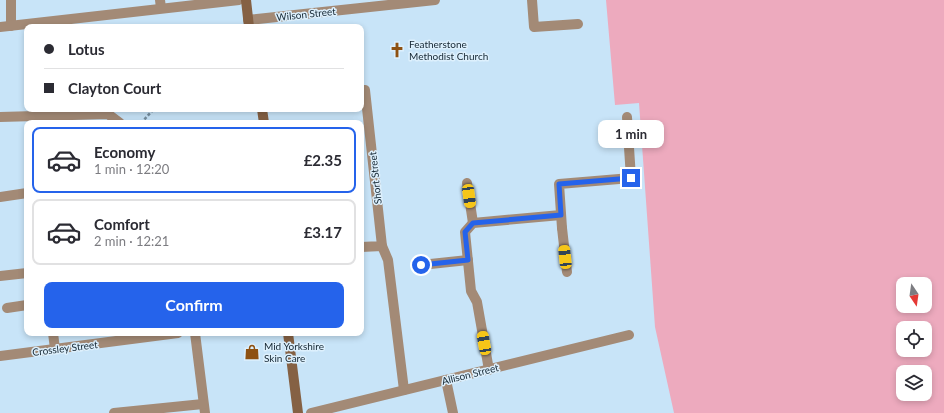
<!DOCTYPE html>
<html lang="en">
<head>
<meta charset="utf-8">
<style>
	body { margin:0; font-family:Lato,sans-serif; background:#f2f2f3; color:#2b2b33; height:100vh; display:flex; flex-direction:column; font-size:15px; white-space:nowrap }
	* { box-sizing:border-box; margin:0 }
	p { font-size:13px; color:#7c7c81 }
	.icon { flex:none; width:22px; height:22px; fill:none; stroke:currentColor; stroke-width:2; stroke-linecap:round; stroke-linejoin:round }
	.map { position:relative; flex:1; overflow:hidden }
	.side { position:absolute; left:24px; top:120px; width:340px; height:216px; display:flex; flex-direction:column; background:#fff; border-radius:8px; box-shadow:0 2px 6px #0003 }
	.side>* { flex:none }
	.top-card { position:absolute; left:24px; top:24px; width:340px; height:88px; border-radius:8px; box-shadow:0 2px 6px #0003; display:grid; align-content:center; height:88px; padding:0 20px; background:#fff }
	.needle { width:26px; rotate:167deg }
	.controls { position:absolute; left:896px; top:277px; display:grid; gap:8px }
	.controls a { display:grid; place-items:center; width:36px; height:36px; border-radius:8px; background:#fff; box-shadow:0 2px 6px #0003; font-size:20px }
	.end { position:absolute; width:18px; height:18px; margin:-9px; border:5px solid #2563eb; background:#fff; box-shadow:0 0 0 2px #fff }
	.from { border-radius:50% }
	.bubble { position:absolute; height:28px; border-radius:8px; background:#fff; box-shadow:0 2px 6px #0003; font-size:13px; font-weight:700; line-height:28px; text-align:center }
	.car { position:absolute; width:12px; height:24px; margin:-12px -6px; border-radius:5px; box-shadow:0 0 3px 1px #0007; background:linear-gradient(#f5c518 24%,#345 0 40%,#f5c518 0 76%,#345 0 86%,#f5c518 0) }
	.top-card b { display:flex; align-items:center; gap:14px; height:38px; font-size:15px }
	.top-card b+b { border-top:1px solid #e1e1e2 }
	.top-card i { width:10px; height:10px; background:#2b2b33 }
	ul { padding:7px 0 0; list-style:none }
	li { display:flex; align-items:center; gap:12px; height:66px; margin:0 8px 6px; padding:0 12px; border:2px solid #e1e1e2; border-radius:8px }
	li div { flex:1 }
	li b { display:block; font-size:15px }
	li em { font-style:normal; font-weight:700 }
	li.current { border-color:#2563eb }
	li>.icon { width:36px; height:36px; stroke-width:1.5 }
	.primary-button { display:flex; gap:8px; margin-top:auto; padding:8px 20px }
	.primary-button a { flex:1; height:46px; border-radius:8px; background:#2563eb; color:#fff; font-size:16px; font-weight:700; line-height:46px; text-align:center }
	.map>svg:first-child { display:block }
</style>
</head>
<body>
<div class="map">
<svg width="944" height="413" viewBox="0 0 944 413">
	<rect width="100%" height="100%" fill="#c8e4f8"/>
	<path fill="#edaabe" fill-rule="evenodd" d="M606,0H944V413H674L655,327L639,103L615,105ZM903,284H925V306H903ZM903,328H925V350H903ZM903,372H925V394H903Z"/>
	<g fill="none" stroke-linecap="round" stroke-linejoin="round">
		<polyline stroke="#768e9e" stroke-width="2.5" stroke-dasharray="3 2" stroke-linecap="butt" points="141,123 154,109"/>
		<g stroke="#a38a76" stroke-width="10">
			<polyline points="11,0 11,26"/>
			<polyline points="160,0 161,8"/>
			<polyline points="0,117 108,114 120,123"/>
			<polyline points="627,117 631,178"/>
			<polyline points="467,183 473,223"/>
			<polyline points="562,228 567,272"/>
			<polyline points="382,246 388,260 404,390"/>
			<polyline points="421,265 468,260"/>
			<polyline points="0,276 27,273"/>
			<polyline points="7,308 27,305"/>
			<polyline points="53,333 55,349"/>
			<polyline points="195,333 205,413"/>
			<polyline points="446,380 453,413"/>
			<polyline points="114,413 203,404"/>
		</g>
		<g stroke="#a38a76" stroke-width="10">
			<polyline points="532,0 534,27 578,24"/>
			<polyline points="248,20 435,0"/>
			<polyline points="0,27 239,0"/>
			<polyline points="0,197 27,193"/>
			<polyline points="562,228 559,184 631,178"/>
			<polyline points="361,247 382,246 365,90"/>
			<polyline points="0,356 178,333"/>
			<polyline points="489,370 477,302 471,291 465,232 473,223 561,215"/>
			<polyline points="311,413 629,335"/>
		</g>
		<g stroke="#856144" stroke-width="10">
			<polyline points="246,0 249,27"/>
			<polyline points="262,109 264,123"/>
			<polyline points="288,333 298,413"/>
		</g>
	</g>
	<g fill="none" stroke-linecap="round" stroke-linejoin="round">
		<polyline stroke="#2563eb" stroke-width="5" points="421,265 468,260 465,232 473,223 561,215 559,184 631,178"/>
	</g>
	<defs>
		<g id="church-bare" transform="scale(1.2)"><path d="M-1.2-6h2.4v3.5h3.3v2.4h-3.3V6h-2.4V-.1h-3.3v-2.4h3.3Z" fill="#8e5112" stroke="#ddf0fd" stroke-width="2.5" paint-order="stroke"/></g>
		<g id="shop-bare" transform="scale(1.2)"><path d="M-5-2.5h2.3a2.7 3.5 0 0 1 5.4 0H5L5.5 6h-11ZM-1.5-2.5h3a1.5 2.3 0 0 0-3 0Z" fill="#8e5112" stroke="#ddf0fd" stroke-width="2.5" paint-order="stroke"/></g>
	</defs>
	<g fill-rule="evenodd">
		<use href="#church-bare" x="397" y="50"/>
		<use href="#shop-bare" x="252" y="352"/>
	</g>
	<g text-anchor="middle" stroke-width="3" stroke-linejoin="round" paint-order="stroke">
		<g font-size="10" fill="#152733" stroke="#ddf0fd">
			<text transform="translate(306 14) rotate(-6)" y="4">Wilson Street</text>
			<text transform="translate(375 178) rotate(-96)" y="4">Short Street</text>
			<text transform="translate(65 348) rotate(-7)" y="4">Crossley Street</text>
			<text transform="translate(470 374) rotate(-14)" y="4">Allison Street</text>
		</g>
		<g font-size="10" fill="#152733" stroke="#ddf0fd" text-anchor="start">
			<text x="409" y="48">Featherstone<tspan x="409" dy="12">Methodist Church</tspan></text>
			<text x="264" y="350">Mid Yorkshire<tspan x="264" dy="12">Skin Care</tspan></text>
		</g>
	</g>
</svg>
<div class="controls">
<a><svg class="needle" viewBox="-14 -14 28 28"><path d="M0-13l5 13h-10z" fill="#e53935"/><path d="M0 13l5-13h-10z" fill="#7c7c81"/></svg></a>
<a><svg class="icon" aria-label="locate" viewBox="0 0 24 24"><circle cx="12" cy="12" r="6"/><path d="M12 2v4M12 18v4M2 12h4M18 12h4"/></svg></a>
<a><svg class="icon" aria-label="layers" viewBox="0 0 24 24"><path d="M12 4l9 5-9 5-9-5zM3 14l9 5 9-5"/></svg></a>
</div>
<i class="end from" style="left:421px;top:265px"></i>
<i class="end" style="left:631px;top:178px"></i>
<div class="bubble" style="left:598px;top:120px;width:66px">1 min</div>
<i class="car" style="left:469px;top:196px;rotate:172deg"></i>
<i class="car" style="left:565px;top:257px;rotate:354deg"></i>
<i class="car" style="left:484px;top:343px;rotate:350deg"></i>
<div class="top-card">
<b><i class="from"></i>Lotus</b>
<b><i></i>Clayton Court</b>
</div>
<section class="side">
<ul>
<li class="current"><svg class="icon" aria-label="car" viewBox="0 0 24 24"><path d="M5 17H2v-5l4-1 3-4h7l3 4 3 1v5h-3M9 17h6M6 11h13"/><circle cx="7" cy="17" r="2"/><circle cx="17" cy="17" r="2"/></svg><div><b>Economy</b><p>1 min · 12:20</p></div><em>£2.35</em></li>
<li><svg class="icon" aria-label="car" viewBox="0 0 24 24"><path d="M5 17H2v-5l4-1 3-4h7l3 4 3 1v5h-3M9 17h6M6 11h13"/><circle cx="7" cy="17" r="2"/><circle cx="17" cy="17" r="2"/></svg><div><b>Comfort</b><p>2 min · 12:21</p></div><em>£3.17</em></li>
</ul>
<div class="primary-button"><a>Confirm</a></div>
</section>
</div>
</body>
</html>
